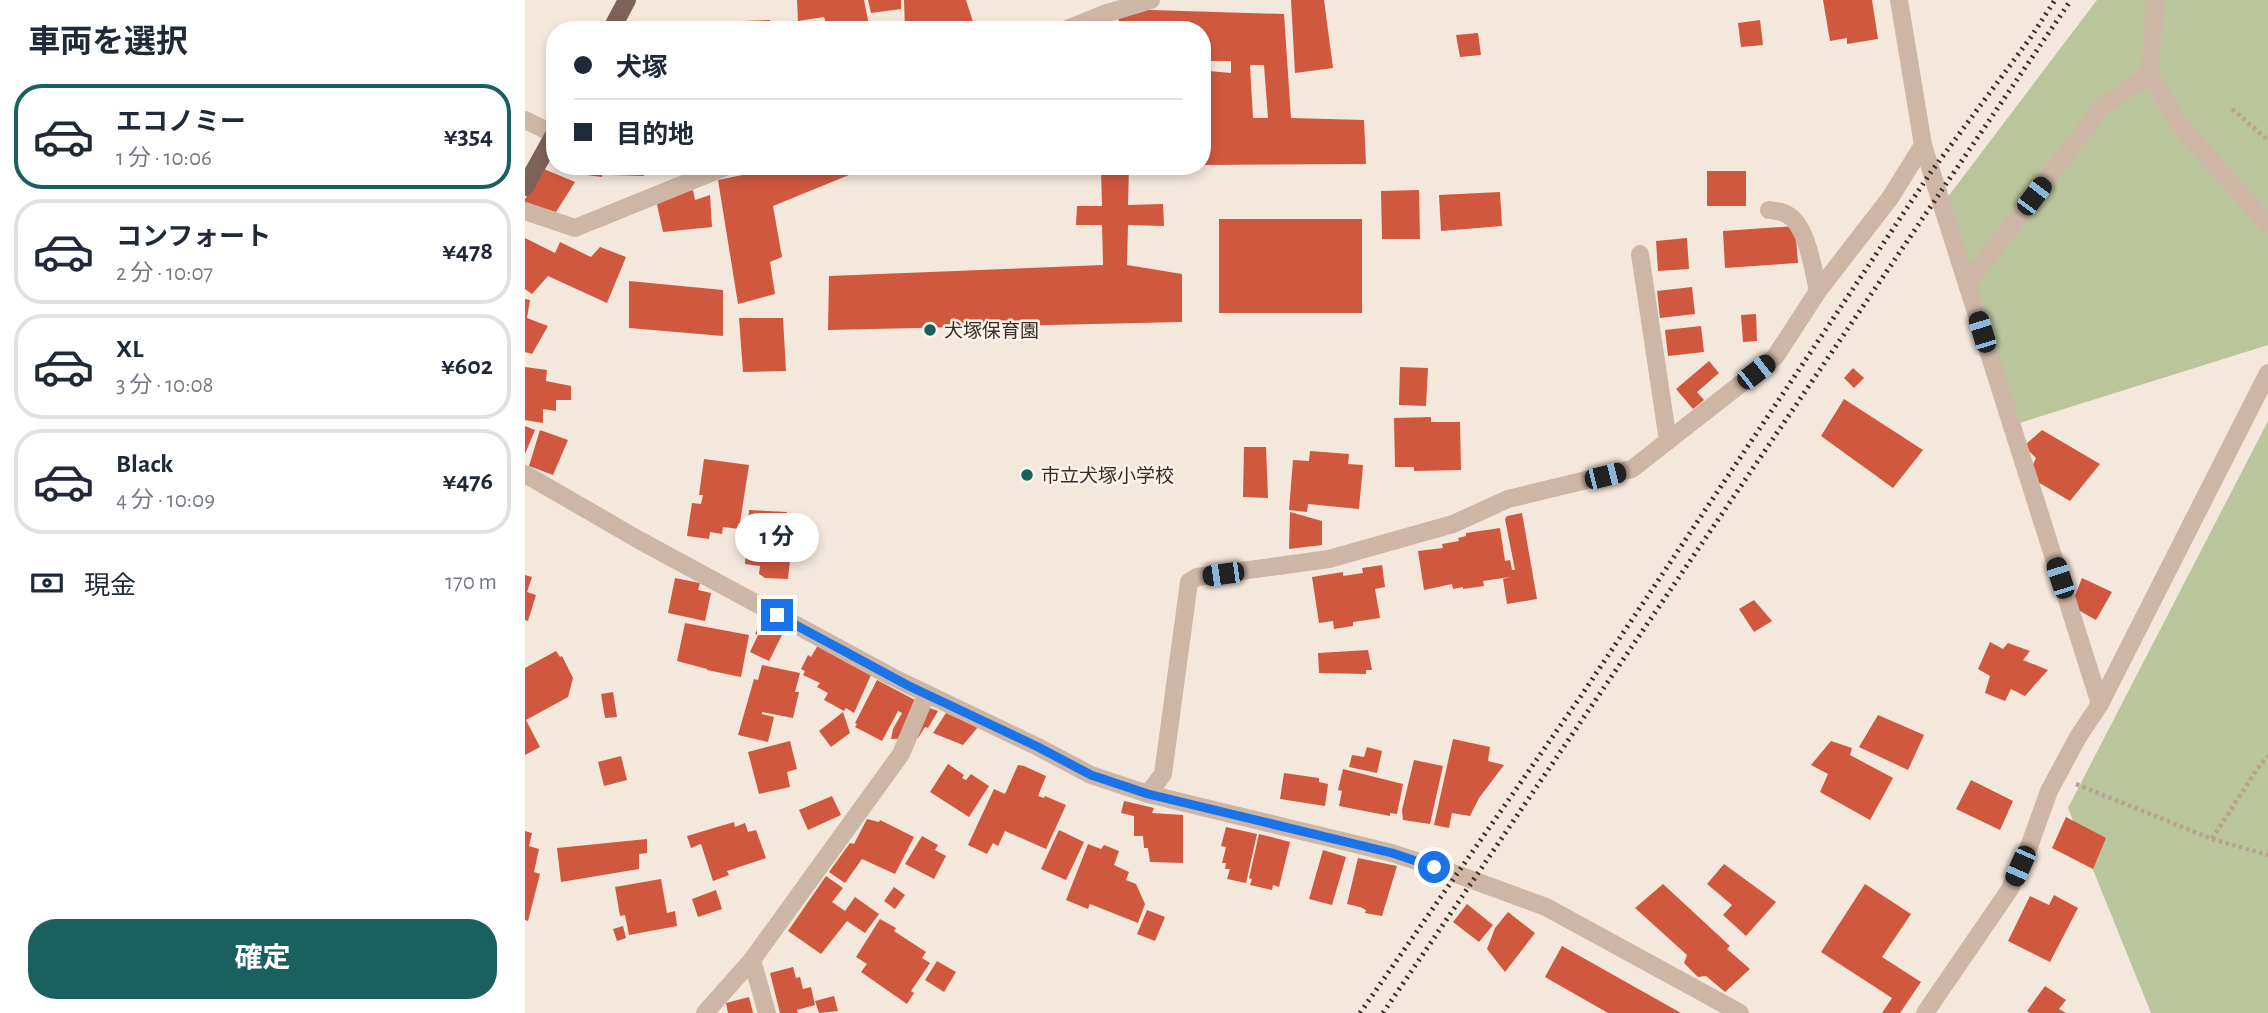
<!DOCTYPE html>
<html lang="ja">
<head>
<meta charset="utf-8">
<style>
	body { margin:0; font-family:"Alegreya Sans","Noto Sans JP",sans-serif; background:#f2f2f3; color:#1f2937; height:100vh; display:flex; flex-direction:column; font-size:26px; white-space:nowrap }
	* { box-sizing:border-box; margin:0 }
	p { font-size:23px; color:#747a83 }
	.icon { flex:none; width:38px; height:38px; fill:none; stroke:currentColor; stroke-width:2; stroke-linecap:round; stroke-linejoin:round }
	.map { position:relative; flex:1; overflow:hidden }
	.details { display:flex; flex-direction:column; background:#fff; width:525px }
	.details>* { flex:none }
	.banner { position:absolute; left:21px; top:21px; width:665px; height:154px; border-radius:28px; box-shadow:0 4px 10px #0003; display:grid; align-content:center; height:154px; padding:0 28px; background:#fff }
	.end { position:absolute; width:32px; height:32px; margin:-16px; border:9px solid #1a73e8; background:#fff; box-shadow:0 0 0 4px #fff }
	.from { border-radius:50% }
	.bubble { position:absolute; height:49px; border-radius:24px; background:#fff; box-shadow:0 4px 10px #0003; font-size:23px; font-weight:700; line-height:49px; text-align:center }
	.car { position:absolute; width:21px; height:42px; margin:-21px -10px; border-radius:9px; box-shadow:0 0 5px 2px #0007; background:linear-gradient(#222 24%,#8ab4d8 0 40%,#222 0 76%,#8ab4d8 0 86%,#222 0) }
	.banner b { display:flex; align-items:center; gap:24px; height:66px; font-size:26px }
	.banner b+b { border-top:2px solid #e0e1e3 }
	.banner i { width:18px; height:18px; background:#1f2937 }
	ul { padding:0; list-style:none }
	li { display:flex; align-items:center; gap:21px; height:105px; margin:0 14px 10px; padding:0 14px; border:4px solid #e0e1e3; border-radius:28px }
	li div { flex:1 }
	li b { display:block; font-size:26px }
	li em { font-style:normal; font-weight:700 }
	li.current { border-color:#1a605f }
	li>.icon { width:63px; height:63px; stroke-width:1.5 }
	h2 { padding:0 28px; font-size:32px; line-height:84px }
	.pay { display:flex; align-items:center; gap:18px; height:77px; padding:0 28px; font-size:26px }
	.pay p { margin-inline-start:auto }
	.action { display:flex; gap:14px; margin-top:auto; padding:14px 28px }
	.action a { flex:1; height:80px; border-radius:28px; background:#1a605f; color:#fff; font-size:28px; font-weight:700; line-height:80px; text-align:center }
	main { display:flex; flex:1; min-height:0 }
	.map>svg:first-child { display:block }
</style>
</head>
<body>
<main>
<section class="details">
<h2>車両を選択</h2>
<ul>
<li class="current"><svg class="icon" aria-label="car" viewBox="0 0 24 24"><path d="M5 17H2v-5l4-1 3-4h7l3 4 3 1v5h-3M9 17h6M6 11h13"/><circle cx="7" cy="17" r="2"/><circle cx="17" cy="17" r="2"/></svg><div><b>エコノミー</b><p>1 分 · 10:06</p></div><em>¥354</em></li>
<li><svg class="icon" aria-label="car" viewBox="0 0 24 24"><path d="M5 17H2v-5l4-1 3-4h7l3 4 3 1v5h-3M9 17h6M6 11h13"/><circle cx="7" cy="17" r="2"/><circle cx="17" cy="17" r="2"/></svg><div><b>コンフォート</b><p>2 分 · 10:07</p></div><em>¥478</em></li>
<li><svg class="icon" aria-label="car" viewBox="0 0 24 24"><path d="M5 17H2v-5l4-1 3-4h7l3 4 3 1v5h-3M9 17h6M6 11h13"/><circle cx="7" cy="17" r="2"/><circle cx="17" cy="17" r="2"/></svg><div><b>XL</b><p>3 分 · 10:08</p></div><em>¥602</em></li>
<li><svg class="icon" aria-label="car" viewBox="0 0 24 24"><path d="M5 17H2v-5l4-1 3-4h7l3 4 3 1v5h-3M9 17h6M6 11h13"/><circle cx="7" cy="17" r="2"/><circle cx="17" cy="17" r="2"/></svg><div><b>Black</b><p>4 分 · 10:09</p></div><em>¥476</em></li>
</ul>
<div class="pay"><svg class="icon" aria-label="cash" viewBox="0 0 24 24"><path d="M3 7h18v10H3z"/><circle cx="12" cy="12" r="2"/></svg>現金<p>170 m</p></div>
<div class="action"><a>確定</a></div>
</section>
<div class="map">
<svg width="1743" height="1013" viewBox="0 0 1743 1013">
	<rect width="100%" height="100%" fill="#f4e8dd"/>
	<g fill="#bac59b">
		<polygon points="1572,0 1743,0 1743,345 1488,425 1422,198"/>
		<polygon points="1743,421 1743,1013 1626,1013 1543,808"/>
	</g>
	<g fill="#d0583f" fill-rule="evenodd">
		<polygon points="272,0 339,0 345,30 321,30 319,25 302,26 299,17 273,21"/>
		<polygon points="343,0 376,0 376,9 346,13"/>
		<polygon points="379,0 441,0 450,28 423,30 422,26 405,28 405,30 380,30"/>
		<polygon points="766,0 799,0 808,68 770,73"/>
		<polygon points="1298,0 1347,0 1353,39 1322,44 1322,38 1305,41"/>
		<path d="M594,9L759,14L766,118L839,120L841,164L677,165V117H684V71L706,73V61H677V30H593ZM725,65H739L743,118H728Z"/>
		<polygon points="245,20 246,30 219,30 219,21"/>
		<polygon points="1235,20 1238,45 1216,47 1213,23"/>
		<polygon points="953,33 956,55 935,57 931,35"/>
		<polygon points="55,166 78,166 77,177 54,174"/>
		<polygon points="86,166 119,166 119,176 86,175"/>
		<polygon points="231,166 346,166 248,206 257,257 245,262 250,294 213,304 193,180 232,172"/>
		<polygon points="563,166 604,166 603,205 638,204 639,226 603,225 602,265 657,274 657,322 303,330 304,276 578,265 577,225 551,225 552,206 577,206 576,169 563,168"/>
		<polygon points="19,169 50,182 31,212 0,203 0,199"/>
		<rect x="1182" y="171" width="39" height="35"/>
		<polygon points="168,190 170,200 185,195 187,227 138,232 131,200"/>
		<polygon points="894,190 895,239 857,239 856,191"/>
		<polygon points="975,192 977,226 916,231 914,195"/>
		<rect x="694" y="219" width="143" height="94"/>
		<polygon points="1270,226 1273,263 1200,268 1198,231"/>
		<polygon points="0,238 30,253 35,242 66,257 75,247 101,257 82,303 23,276 7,294 0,289"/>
		<polygon points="1162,238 1164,269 1133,271 1131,241"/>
		<polygon points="104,281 198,290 198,336 104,328"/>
		<polygon points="1167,287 1170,314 1135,318 1132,291"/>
		<polygon points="0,299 5,300 2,318 23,326 7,354 0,352"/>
		<polygon points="1231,314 1232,341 1218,342 1216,315"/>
		<polygon points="214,318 258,318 261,371 218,372"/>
		<polygon points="1176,326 1179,352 1143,356 1140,330"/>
		<polygon points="1184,361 1194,373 1172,392 1179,400 1168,409 1151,389"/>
		<polygon points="0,367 22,370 21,381 46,386 46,400 31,400 31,411 18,409 18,423 0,420"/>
		<polygon points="875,367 903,368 901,406 874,405"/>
		<polygon points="1328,368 1339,378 1329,388 1319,378"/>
		<polygon points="1319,399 1398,450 1368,488 1296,436"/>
		<polygon points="906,417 906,422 935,422 936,470 889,471 889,467 870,467 869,418"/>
		<polygon points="0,426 10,430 0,454"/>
		<polygon points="15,430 43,440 28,475 4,466"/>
		<polygon points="1517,430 1575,464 1545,501 1503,476 1511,458 1499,446"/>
		<polygon points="719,447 741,447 743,498 718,497"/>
		<polygon points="785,451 824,454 823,464 838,465 834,509 783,504 782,512 764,510 768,460 784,461"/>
		<polygon points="179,459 224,465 214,529 198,527 197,534 185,532 184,539 162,536 167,503 176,504 178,495 174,495"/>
		<polygon points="224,510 262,512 261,540 267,540 263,579 240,578 234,574 235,566 220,564"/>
		<polygon points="765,512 797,521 797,545 764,549"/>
		<polygon points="997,513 1012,599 982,604 978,579 985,577 958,581 959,586 938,589 938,587 928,589 927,584 899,590 893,551 918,548 917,544 934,541 933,538 941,536 941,533 975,528 980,561 985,560 987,570 990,570 980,519 982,516"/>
		<polygon points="857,565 860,587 850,589 855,618 828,622 828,626 809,629 808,621 794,623 787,577 818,572 818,576 838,573 837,568"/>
		<polygon points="0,575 7,577 2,592 11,595 3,621 0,620"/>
		<polygon points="150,578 175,583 173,590 186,593 180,621 143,613"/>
		<polygon points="1557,578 1587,592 1571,620 1546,606"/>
		<polygon points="1229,600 1247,621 1229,632 1214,609"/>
		<polygon points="239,616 261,627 244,661 225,652 233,635 230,634"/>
		<polygon points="160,623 224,635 216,677 182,670 182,669 152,661"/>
		<polygon points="1465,642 1478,649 1483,643 1505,651 1498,660 1523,670 1500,696 1486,689 1480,701 1460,693 1465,676 1453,669"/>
		<polygon points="293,645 346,675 329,713 321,708 319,711 299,700 303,693 292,687 295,683 278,675 280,671 276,669 283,655 286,657"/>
		<polygon points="843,650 847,670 841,670 841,674 794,673 793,653"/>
		<polygon points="31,651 35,657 37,656 48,678 43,697 1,720 15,747 0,755 0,668"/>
		<polygon points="237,665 275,673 270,692 274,692 268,718 237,712 237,714 249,717 243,742 213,735 229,679 233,680"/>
		<polygon points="352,680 405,708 413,711 403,728 400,727 393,738 366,739 368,729 377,713 373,711 357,741 330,727 332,724 330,723"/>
		<polygon points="88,692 92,717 80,718 76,694"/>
		<polygon points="318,712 325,733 306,747 294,731"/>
		<polygon points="421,713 453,727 438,745 408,733"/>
		<polygon points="1353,715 1399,735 1383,770 1334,747"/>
		<polygon points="928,739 965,747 963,761 979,765 954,798 945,816 927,813 924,828 909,825"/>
		<polygon points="265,741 272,769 262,772 265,787 234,794 223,752"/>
		<polygon points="1306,741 1327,748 1325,755 1368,778 1345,820 1295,792 1303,774 1286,765"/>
		<polygon points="842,747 857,751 852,773 824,767 827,755 839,757"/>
		<polygon points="96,756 102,780 79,786 73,762"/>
		<polygon points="889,760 918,766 905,824 878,820 877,810"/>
		<polygon points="423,764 439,775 437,778 441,780 446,774 464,786 444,817 405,792"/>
		<polygon points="493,765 499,766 521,776 513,796 519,798 520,796 541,805 521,849 480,831 473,846 468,843 462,854 443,845 469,789 480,794"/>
		<polygon points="818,769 878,784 872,814 865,813 865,816 814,806 817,791 813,790"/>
		<polygon points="759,773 794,778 794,782 803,784 800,806 755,799"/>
		<polygon points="1446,780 1488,801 1475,830 1431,809"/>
		<polygon points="307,796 316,815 283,830 274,810"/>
		<polygon points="599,801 629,808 627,813 658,815 658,863 625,862 623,848 619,848 618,836 609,836 609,816 596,813"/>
		<polygon points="1541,817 1581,838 1568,869 1527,848"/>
		<polygon points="342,819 354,822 355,820 389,837 370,874 337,859 320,883 304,872 325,843 329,844"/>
		<polygon points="209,822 210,827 220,823 223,832 231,830 241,858 202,871 204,875 188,881 176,844 166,848 162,836"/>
		<polygon points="701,827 732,834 721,883 702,879 705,869 700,869 701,863 697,863 701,847 696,846"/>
		<polygon points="534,830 559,842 541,880 516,869"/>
		<polygon points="0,831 7,833 4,846 14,849 9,872 15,874 3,921 0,920"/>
		<polygon points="734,834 765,842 754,887 748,885 747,890 725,885 727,879 724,878"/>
		<polygon points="397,836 413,845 410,850 421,856 409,879 380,864"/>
		<polygon points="122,839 122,853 114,854 114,869 36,882 32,848"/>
		<polygon points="563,844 576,849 579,845 594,851 589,865 604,872 601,880 611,884 620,904 613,923 565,904 563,909 541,900"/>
		<polygon points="798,850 821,857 807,905 784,899"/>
		<polygon points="833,858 872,866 857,916 840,913 841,910 835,907 822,904"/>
		<polygon points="1199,864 1251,902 1221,936 1198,915 1207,905 1182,884"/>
		<polygon points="301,876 318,888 307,902 320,911 330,897 354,914 340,933 322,921 296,954 263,931"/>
		<polygon points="136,879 142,913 150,911 152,926 104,935 100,915 95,916 90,887"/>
		<polygon points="1138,884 1205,946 1202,949 1225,969 1200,992 1181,976 1173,977 1159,963 1162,955 1110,908"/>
		<polygon points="1340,884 1386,914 1357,957 1396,982 1375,1013 1357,1013 1367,998 1296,952"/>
		<polygon points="369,887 380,895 370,909 359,901"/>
		<polygon points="191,890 197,909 173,917 167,899"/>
		<polygon points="1529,895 1553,908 1525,962 1483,941 1505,896 1524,905"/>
		<polygon points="942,904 968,925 954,942 928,922"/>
		<polygon points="622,910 640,917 630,941 612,934"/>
		<polygon points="983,912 1010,933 980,972 962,949 970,928"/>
		<polygon points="355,919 371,928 369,931 401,952 397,958 405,963 386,991 389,993 382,1004 336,972 342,964 331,957"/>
		<polygon points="98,926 101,938 92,941 88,929"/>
		<polygon points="1037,946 1156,1013 1083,1013 1020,977"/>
		<polygon points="412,961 431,972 419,992 400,980"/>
		<polygon points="268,967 271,978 275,977 278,989 286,987 290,1005 272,1010 273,1013 255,1013 245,973"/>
		<polygon points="1520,986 1541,1000 1534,1009 1541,1013 1505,1013 1502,1011"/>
		<polygon points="309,996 313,1011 294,1013 290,1001"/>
		<polygon points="224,997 228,1013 203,1013 201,1003"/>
	</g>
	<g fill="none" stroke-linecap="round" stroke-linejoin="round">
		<g stroke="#baa091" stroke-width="4.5" stroke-dasharray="3.5 3.5" stroke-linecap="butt">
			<polyline points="1707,109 1743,140"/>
			<polyline points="1551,784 1687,839 1732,769 1743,756"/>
			<polyline points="1687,839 1743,855"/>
		</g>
		<g stroke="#ceb6a7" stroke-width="18">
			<polyline points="1374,0 1398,145 1575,704"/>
			<polyline points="1630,0 1625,74 1653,123 1743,225"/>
			<polyline points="539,30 579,14 626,0"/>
			<polyline points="0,120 29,134"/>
			<path d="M1244,210C1249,211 1256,211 1261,214C1282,223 1288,270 1293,291"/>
			<polyline points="0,211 50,228 203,166"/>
			<polyline points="1115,254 1143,441"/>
			<polyline points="1442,284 1577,107 1625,74"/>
			<polyline points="0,474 114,540 367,677 513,747 566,775 623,794 867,853 931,874 1021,907 1215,1013"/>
			<polyline points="623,794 638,774 664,582 672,577 804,559 928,524 983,499 1107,469 1250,357 1293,291 1365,198 1398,145"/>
			<polyline points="227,960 242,1013"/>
			<polyline points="180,1013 227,960 376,754 401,695"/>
			<polyline points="1400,1013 1485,889 1505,844 1524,791 1553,737 1575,704 1743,373"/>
		</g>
		<g stroke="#7d6258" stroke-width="18">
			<polyline points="86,30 102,0"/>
			<polyline points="0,187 30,133"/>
		</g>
		<g stroke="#3a2d28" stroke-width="5" stroke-dasharray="2 5" stroke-linecap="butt">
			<polyline points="835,1013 1056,696 1406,172 1506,37 1530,0"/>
			<polyline points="858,1013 1546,0"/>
		</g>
	</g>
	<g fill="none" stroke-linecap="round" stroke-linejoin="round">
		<polyline stroke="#1a73e8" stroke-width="9" points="252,615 384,686 513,747 566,775 623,794 867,853 909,867"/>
	</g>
	<g fill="#1a605f" stroke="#fbf2ea" stroke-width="2.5">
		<circle cx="405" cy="330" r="7"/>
		<circle cx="502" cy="475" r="7"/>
	</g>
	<g text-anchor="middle" stroke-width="5" stroke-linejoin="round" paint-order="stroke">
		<g font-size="19" fill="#3a2d28" stroke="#fbf2ea" text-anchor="start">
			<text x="419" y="337">犬塚保育園</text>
			<text x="516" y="482">市立犬塚小学校</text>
		</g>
	</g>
</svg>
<i class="end from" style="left:909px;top:867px"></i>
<i class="end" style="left:252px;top:615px"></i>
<div class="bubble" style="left:210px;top:513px;width:84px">1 分</div>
<i class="car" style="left:1509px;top:196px;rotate:37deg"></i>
<i class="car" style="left:1457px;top:332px;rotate:343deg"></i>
<i class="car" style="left:1231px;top:372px;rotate:52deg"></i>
<i class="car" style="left:1080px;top:476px;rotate:76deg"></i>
<i class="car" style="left:698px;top:574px;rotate:262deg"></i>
<i class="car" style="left:1535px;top:578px;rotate:342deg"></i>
<i class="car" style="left:1495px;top:866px;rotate:204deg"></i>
<div class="banner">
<b><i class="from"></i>犬塚</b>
<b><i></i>目的地</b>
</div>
</div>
</main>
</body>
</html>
